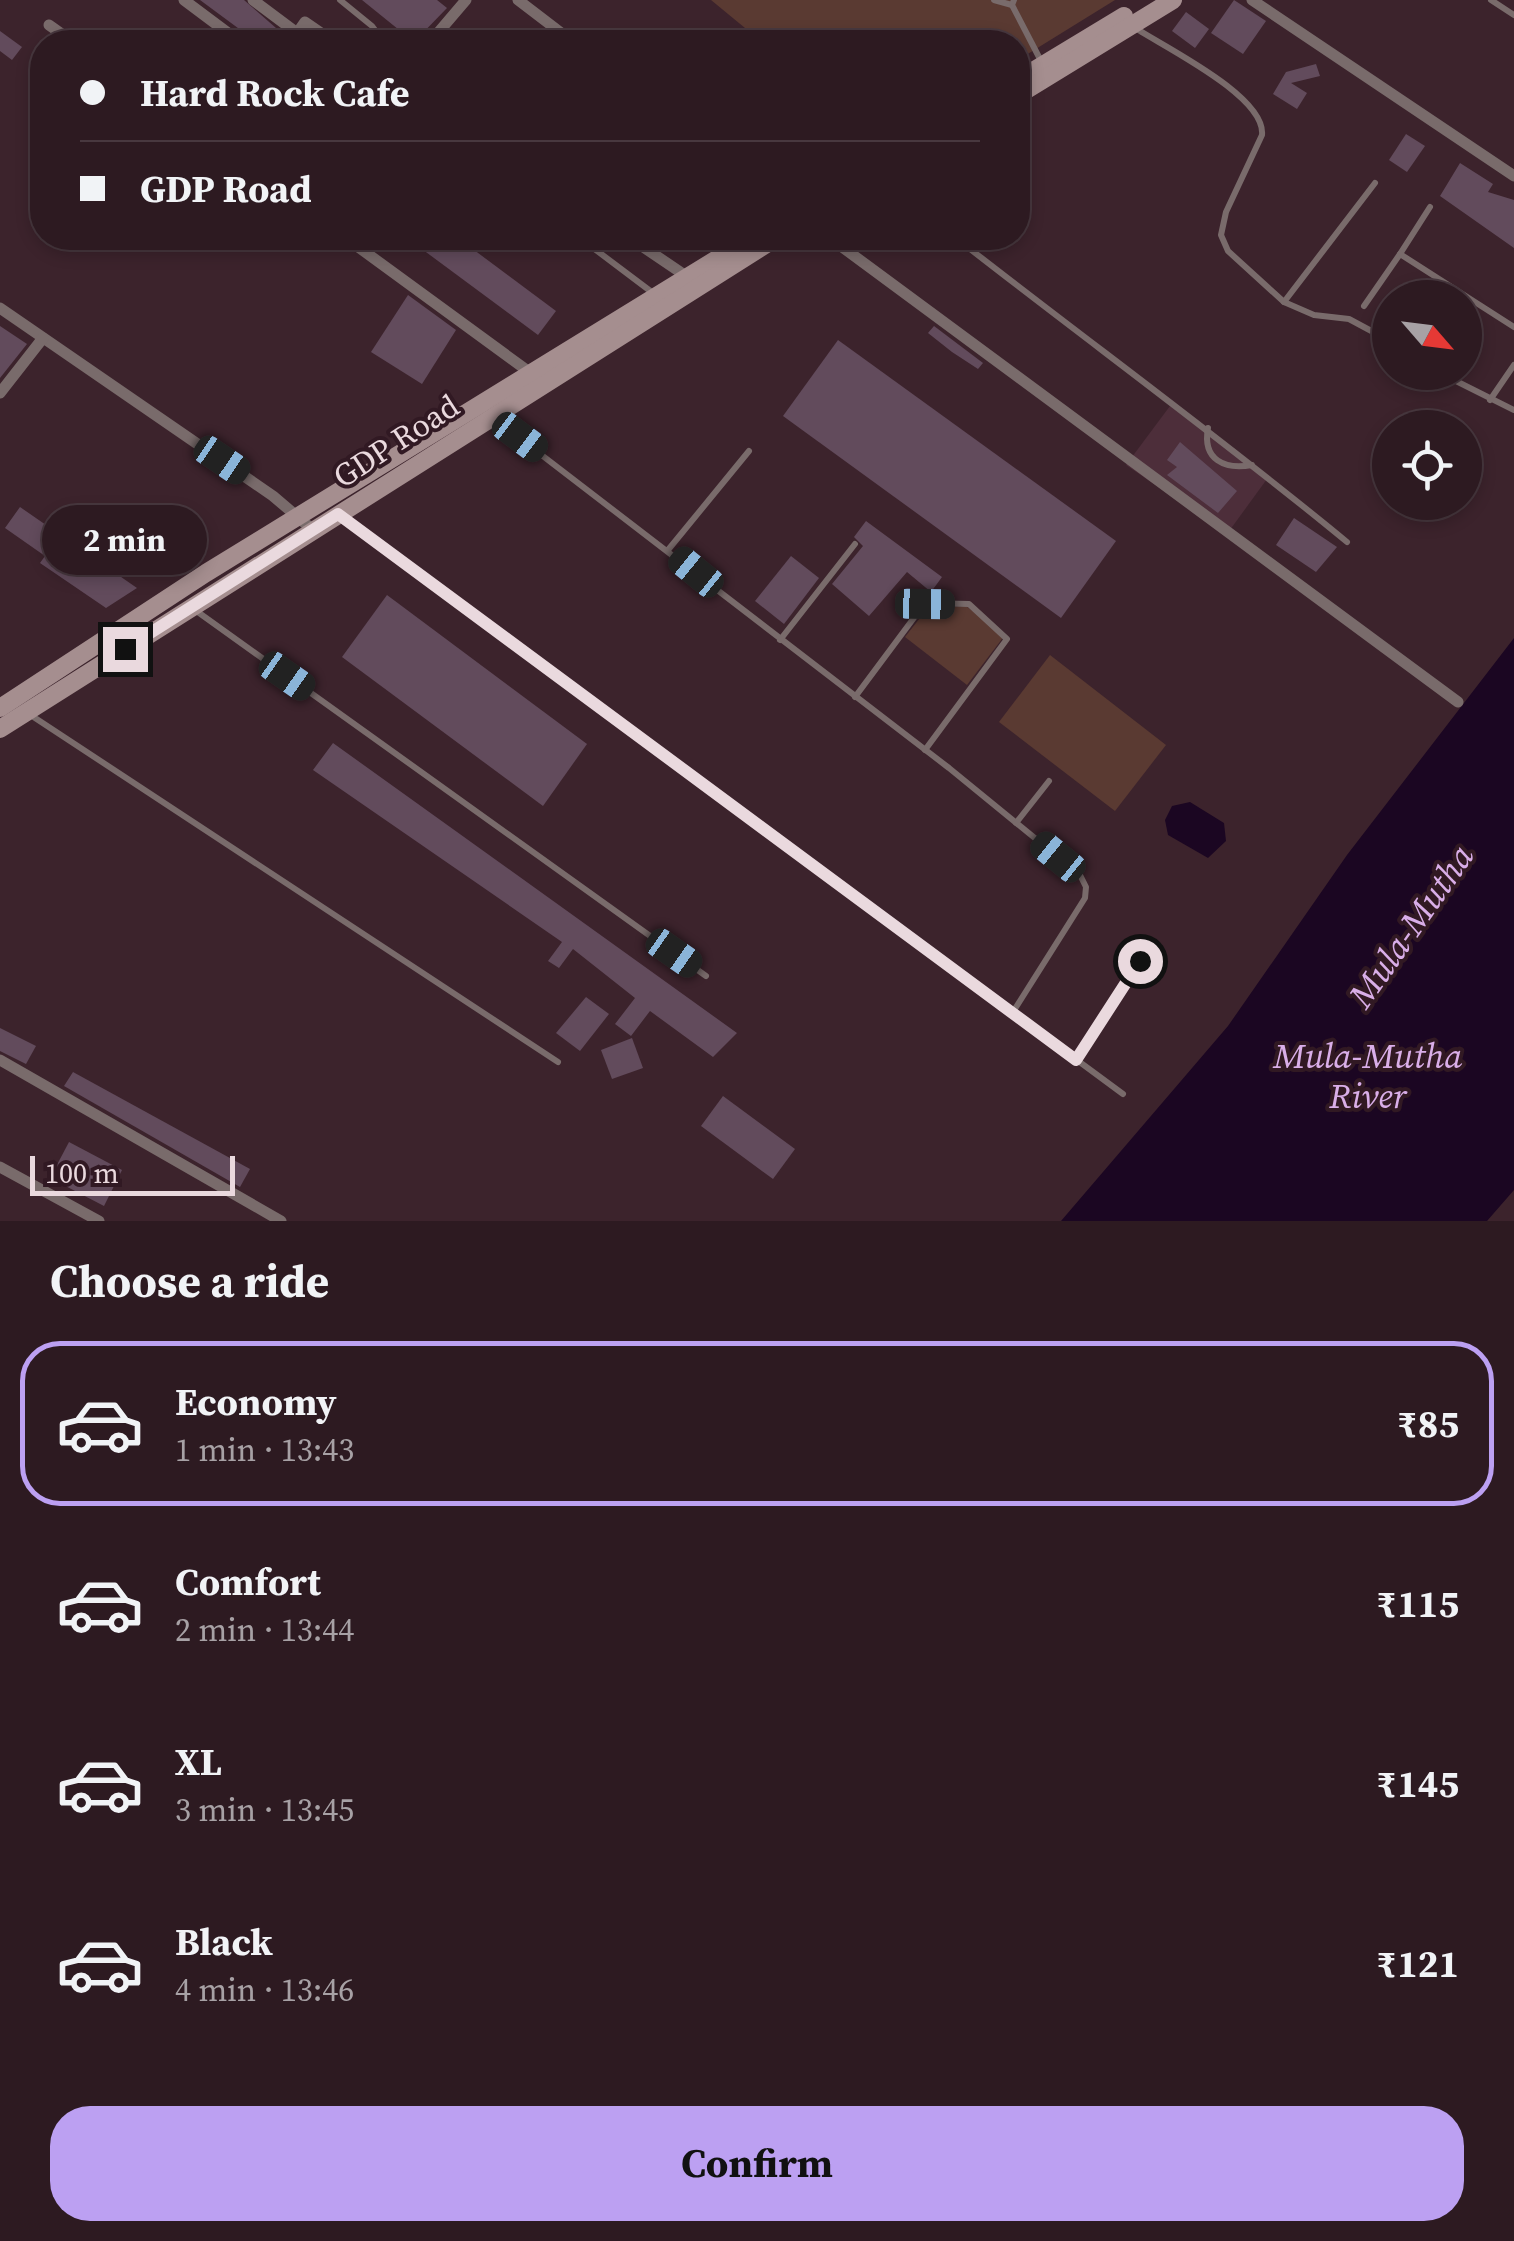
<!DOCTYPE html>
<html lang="en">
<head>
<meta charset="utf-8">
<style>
	body { margin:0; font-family:"Source Serif 4",serif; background:#35232a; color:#f1f3f6; height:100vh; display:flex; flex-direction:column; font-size:38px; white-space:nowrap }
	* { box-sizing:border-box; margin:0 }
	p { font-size:32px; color:#a7a1a5 }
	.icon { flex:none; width:55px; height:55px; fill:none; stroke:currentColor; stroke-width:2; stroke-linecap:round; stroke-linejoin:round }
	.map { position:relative; height:1221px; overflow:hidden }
	.side { display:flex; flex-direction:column; background:#2d1a21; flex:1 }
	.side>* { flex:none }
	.top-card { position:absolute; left:30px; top:30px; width:1000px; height:220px; border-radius:40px; box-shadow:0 5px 15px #0003,0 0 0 2px #48383f; display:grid; align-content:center; height:220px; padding:0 50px; background:#2d1a21 }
	.needle { width:65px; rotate:118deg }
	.fabs { position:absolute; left:1372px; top:280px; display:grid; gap:20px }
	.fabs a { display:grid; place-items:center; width:110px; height:110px; border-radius:50%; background:#2d1a21; box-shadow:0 5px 15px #0003,0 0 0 2px #48383f; font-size:50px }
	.scale { position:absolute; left:30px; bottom:25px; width:205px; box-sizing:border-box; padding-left:10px; border:5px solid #ead9de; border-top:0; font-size:28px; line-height:35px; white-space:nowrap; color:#ead9de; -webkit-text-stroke:8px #311923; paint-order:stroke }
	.end { position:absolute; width:45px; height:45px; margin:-22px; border:12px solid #ead9de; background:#111; box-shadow:0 0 0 5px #111 }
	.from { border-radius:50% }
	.bubble { position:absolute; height:70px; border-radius:35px; background:#2d1a21; box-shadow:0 5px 15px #0003,0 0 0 2px #48383f; font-size:32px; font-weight:700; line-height:70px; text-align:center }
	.car { position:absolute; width:30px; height:60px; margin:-30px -15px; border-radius:12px; box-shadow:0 0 8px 2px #0007; background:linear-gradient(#222 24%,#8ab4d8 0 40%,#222 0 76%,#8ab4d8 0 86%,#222 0) }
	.top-card b { display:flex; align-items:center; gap:35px; height:95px; font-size:38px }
	.top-card b+b { border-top:2px solid #48383f }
	.top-card i { width:25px; height:25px; background:#f1f3f6 }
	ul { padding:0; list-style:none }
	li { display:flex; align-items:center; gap:30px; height:165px; margin:0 20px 15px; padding:0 30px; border:5px solid transparent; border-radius:40px }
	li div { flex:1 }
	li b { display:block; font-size:38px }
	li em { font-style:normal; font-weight:700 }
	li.on { border-color:#bca0f2 }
	li>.icon { width:90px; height:90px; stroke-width:1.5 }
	h2 { padding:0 50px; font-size:45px; line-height:120px }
	.action { display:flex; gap:20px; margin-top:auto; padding:20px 50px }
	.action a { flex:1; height:115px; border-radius:40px; background:#bca0f2; color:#111; font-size:40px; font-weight:700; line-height:115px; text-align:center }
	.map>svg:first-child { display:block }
</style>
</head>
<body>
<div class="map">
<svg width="1514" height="1221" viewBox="0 0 1514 1221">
	<rect width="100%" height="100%" fill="#3c232c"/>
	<polygon fill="#4d2e3a" points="1170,406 1267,479 1227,534 1126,465"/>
	<g fill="#5a3a32">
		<polygon points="711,0 1115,0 1018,60 1018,42 762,42"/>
		<polygon points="966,606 1005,635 967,685 905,637 927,609"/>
		<polygon points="1050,655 1166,745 1115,811 999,722"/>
	</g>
	<g fill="#1b0622">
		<polygon points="1514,638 1514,1190 1487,1221 1061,1221 1228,1026 1347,855"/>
		<polygon points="1190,802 1224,823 1226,841 1208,858 1168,835 1165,820 1172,806"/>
	</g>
	<g fill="#624b5c">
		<polygon points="200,0 244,0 284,35 282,42 249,42 246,34"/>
		<polygon points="362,0 437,0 447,8 414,42"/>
		<polygon points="1234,0 1266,21 1243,54 1211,33"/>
		<polygon points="1186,12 1209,29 1195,48 1172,31"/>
		<polygon points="0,31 22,47 12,60 0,51"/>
		<polygon points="1316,64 1320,76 1291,83 1307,93 1297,109 1273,94 1286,72"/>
		<polygon points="1406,134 1425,146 1407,172 1389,160"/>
		<polygon points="1460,163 1493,184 1488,192 1514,200 1514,248 1440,196"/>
		<polygon points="407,238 458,238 556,311 538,335"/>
		<polygon points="408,295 456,330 422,384 371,352"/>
		<polygon points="0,326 27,344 0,378"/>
		<polygon points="934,326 983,363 978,369 952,352 928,333"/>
		<polygon points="838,340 1116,541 1061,618 783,416"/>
		<polygon points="1180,442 1237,491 1218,513 1167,475 1177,467 1167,460"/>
		<polygon points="20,507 137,588 106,608 40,563 45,556 5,528"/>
		<polygon points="1294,518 1337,547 1316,572 1276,545"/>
		<polygon points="866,521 942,577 931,592 907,572 869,616 832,584 863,546 854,537"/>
		<polygon points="791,556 819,578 784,624 755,601"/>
		<polygon points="387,595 587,744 543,806 342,657"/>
		<polygon points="333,743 737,1033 713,1057 650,1011 631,1036 615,1024 635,998 573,949 559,968 548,961 562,942 313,770"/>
		<polygon points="586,997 609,1014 580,1051 556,1033"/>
		<polygon points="0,1028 36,1046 26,1064 0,1051"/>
		<polygon points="632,1038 643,1068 612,1079 601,1050"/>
		<polygon points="73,1072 250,1169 240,1187 64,1086"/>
		<polygon points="723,1096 795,1149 773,1179 701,1126"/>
		<polygon points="69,1142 122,1170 104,1206 50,1178"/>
	</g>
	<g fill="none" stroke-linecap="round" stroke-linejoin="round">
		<g stroke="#796b6b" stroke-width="6">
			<polyline points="340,0 372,26 384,42"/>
			<polyline points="994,0 1012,5"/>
			<polyline points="1014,0 1012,5 1041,61"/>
			<polyline points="1491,0 1514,15"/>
			<path d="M1132,26C1164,47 1266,96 1262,135L1226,212L1221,235L1228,251L1284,302L1314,315L1349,319L1390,341"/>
			<polyline points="580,238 653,293"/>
			<path d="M956,238C1086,340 1220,437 1347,542"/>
			<polyline points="1400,254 1430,207"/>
			<polyline points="1284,302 1375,183"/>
			<polyline points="1364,306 1400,254 1514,327"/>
			<polyline points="1438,372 1514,410"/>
			<polyline points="1490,400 1514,365"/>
			<polyline points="496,420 949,768 1080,875 1086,887 1085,898 1013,1012"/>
			<path d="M1208,428C1202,460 1225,470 1252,465"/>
			<polyline points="342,518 1123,1094"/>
			<polyline points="668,550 749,451"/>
			<polyline points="195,610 706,976"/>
			<polyline points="780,640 855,544"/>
			<polyline points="855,697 925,603 969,604 1007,639 925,750"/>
			<polyline points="29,714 558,1062"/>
			<polyline points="1016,823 1049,781"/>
			<polyline points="1076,1060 1140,961"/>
		</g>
		<g stroke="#796b6b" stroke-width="11">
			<polyline points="184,0 240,42"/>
			<polyline points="253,0 297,33"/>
			<polyline points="518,0 573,42"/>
			<polyline points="1252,0 1514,176"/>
			<polyline points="49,25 73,42"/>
			<polyline points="431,41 466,0"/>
			<polyline points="291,42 305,22 334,42"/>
			<polyline points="346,238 532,374"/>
			<polyline points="630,238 689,278"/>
			<polyline points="830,238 1458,702"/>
			<polyline points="0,308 273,496 313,530"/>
			<polyline points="0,393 43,338"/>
			<polyline points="0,1060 281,1221"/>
			<polyline points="0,1167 99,1221"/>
		</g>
		<g stroke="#a58e8f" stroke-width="18">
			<polyline points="1018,80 1124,16"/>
			<polyline points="1018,95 1173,0"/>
			<polyline points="0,708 206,573 751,238"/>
			<polyline points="0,729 776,238"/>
		</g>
	</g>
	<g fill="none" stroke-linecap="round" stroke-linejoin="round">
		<polyline stroke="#ead9de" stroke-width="12" points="125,649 338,514 1076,1060 1140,961"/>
	</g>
	<g text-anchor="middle" stroke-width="8" stroke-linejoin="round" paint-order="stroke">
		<g font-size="32" fill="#ead9de" stroke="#311923">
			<text transform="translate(396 441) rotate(-33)" y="11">GDP Road</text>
		</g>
		<g font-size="35" font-style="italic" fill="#d9aee8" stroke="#311923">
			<text transform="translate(1411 926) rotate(-55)" y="12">Mula-Mutha</text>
			<text x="1368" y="1068">Mula-Mutha<tspan x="1368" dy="40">River</tspan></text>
		</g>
	</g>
</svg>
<div class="fabs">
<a><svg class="needle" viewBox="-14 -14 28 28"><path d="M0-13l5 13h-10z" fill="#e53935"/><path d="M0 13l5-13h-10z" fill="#a7a1a5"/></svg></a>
<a><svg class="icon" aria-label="locate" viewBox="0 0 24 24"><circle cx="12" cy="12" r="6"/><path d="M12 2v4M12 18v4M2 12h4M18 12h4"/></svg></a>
</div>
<div class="scale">100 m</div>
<i class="end from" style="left:1140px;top:961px"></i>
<i class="end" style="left:125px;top:649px"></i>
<div class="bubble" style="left:42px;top:505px;width:165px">2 min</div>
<i class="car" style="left:520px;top:437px;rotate:127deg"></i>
<i class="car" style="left:222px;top:460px;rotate:124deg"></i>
<i class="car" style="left:696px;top:572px;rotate:309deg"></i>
<i class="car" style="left:925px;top:604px;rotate:91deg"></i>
<i class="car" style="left:287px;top:676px;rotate:125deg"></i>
<i class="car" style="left:1058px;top:857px;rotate:309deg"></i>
<i class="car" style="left:674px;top:953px;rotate:125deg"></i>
<div class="top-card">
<b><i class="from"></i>Hard Rock Cafe</b>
<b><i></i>GDP Road</b>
</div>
</div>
<section class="side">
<h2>Choose a ride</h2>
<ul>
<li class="on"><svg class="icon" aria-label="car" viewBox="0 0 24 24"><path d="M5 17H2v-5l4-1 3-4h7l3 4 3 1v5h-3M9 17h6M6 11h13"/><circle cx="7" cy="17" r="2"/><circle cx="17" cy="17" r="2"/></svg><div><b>Economy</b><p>1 min · 13:43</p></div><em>₹85</em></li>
<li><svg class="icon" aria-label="car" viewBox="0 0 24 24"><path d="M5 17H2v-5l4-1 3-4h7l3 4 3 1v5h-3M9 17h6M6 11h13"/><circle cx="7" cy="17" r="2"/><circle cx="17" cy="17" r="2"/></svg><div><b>Comfort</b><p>2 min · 13:44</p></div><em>₹115</em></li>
<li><svg class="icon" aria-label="car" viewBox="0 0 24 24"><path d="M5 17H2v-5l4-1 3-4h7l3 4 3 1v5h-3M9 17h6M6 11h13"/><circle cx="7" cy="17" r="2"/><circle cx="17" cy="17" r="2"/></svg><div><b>XL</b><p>3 min · 13:45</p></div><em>₹145</em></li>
<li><svg class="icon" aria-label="car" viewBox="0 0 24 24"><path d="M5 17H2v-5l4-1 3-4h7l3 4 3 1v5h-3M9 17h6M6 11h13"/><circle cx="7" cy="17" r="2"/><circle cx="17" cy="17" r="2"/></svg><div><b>Black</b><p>4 min · 13:46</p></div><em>₹121</em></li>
</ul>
<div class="action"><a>Confirm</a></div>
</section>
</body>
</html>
